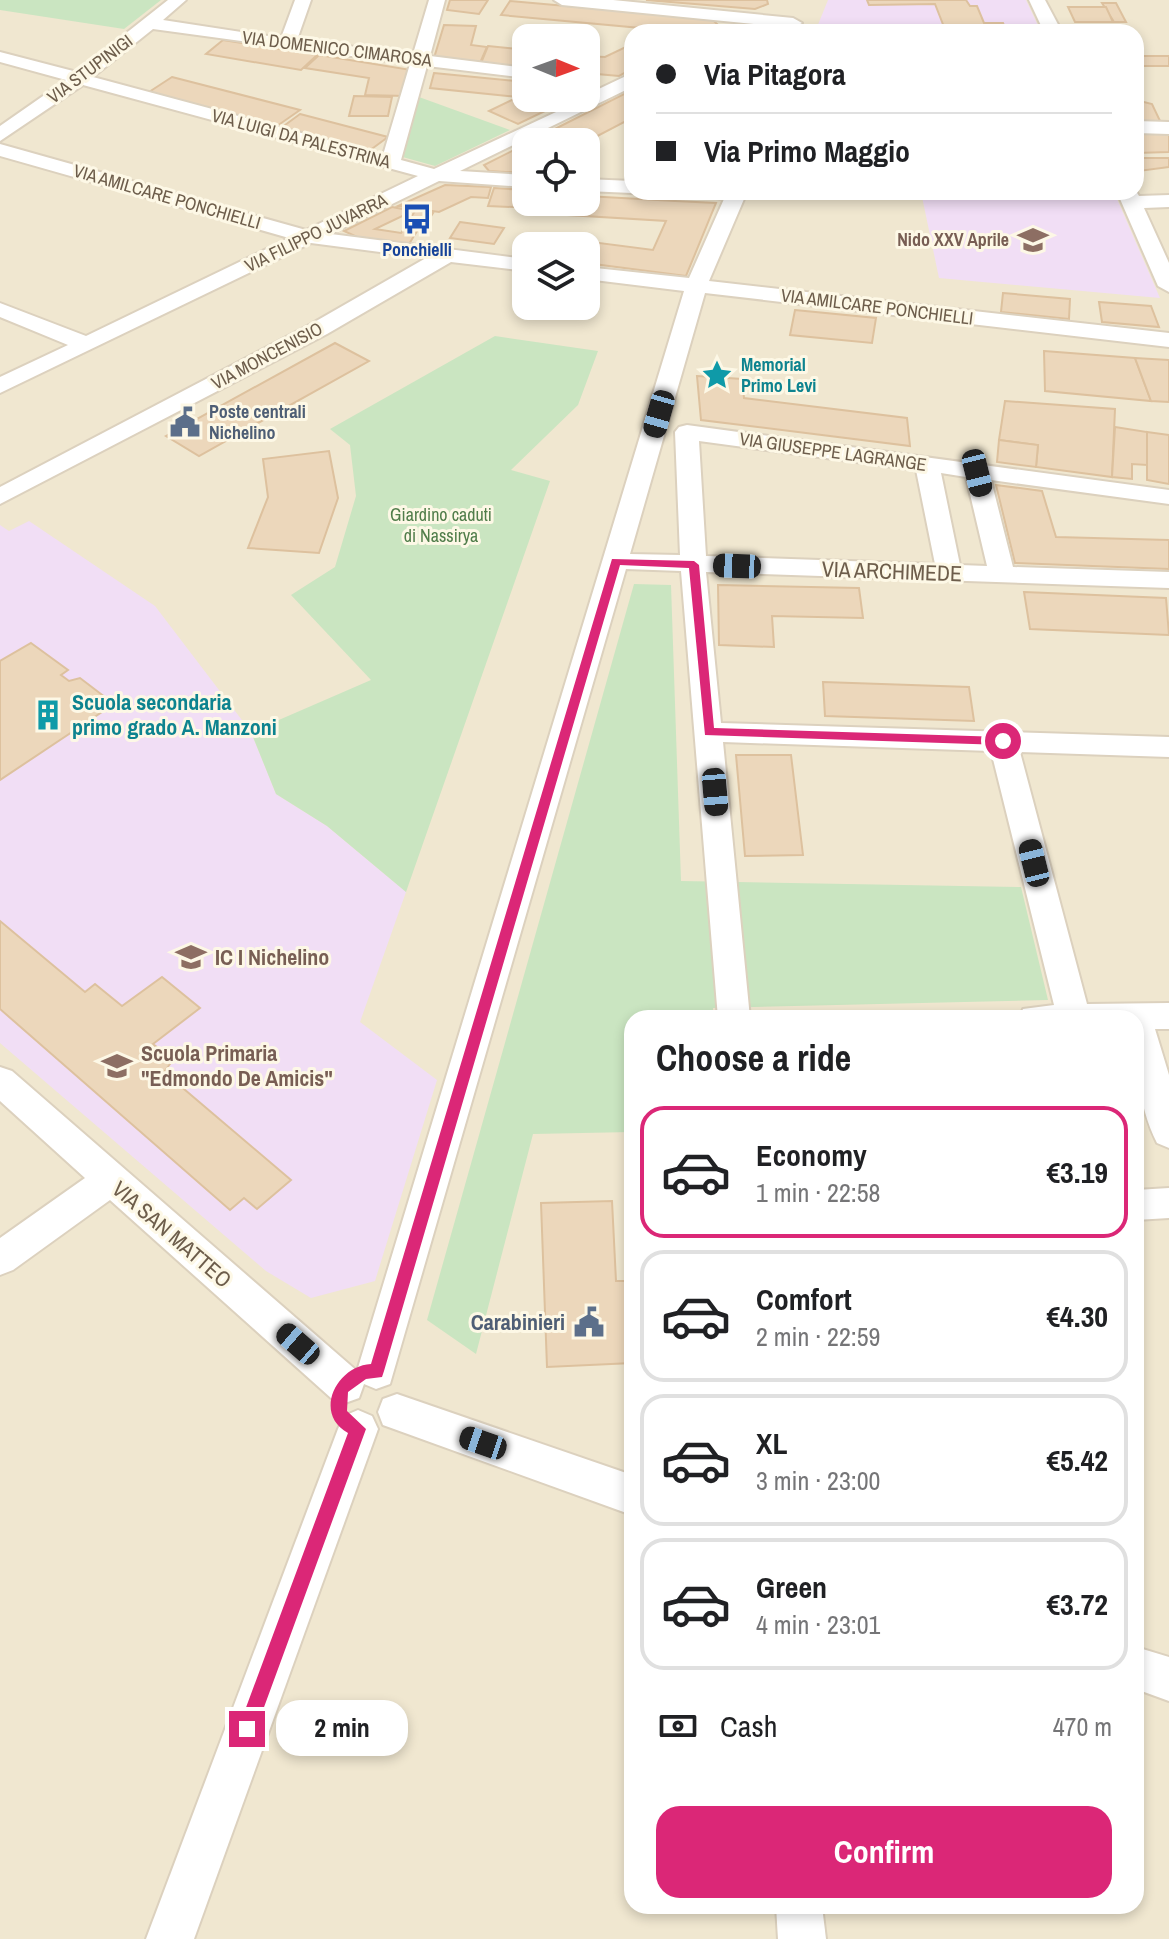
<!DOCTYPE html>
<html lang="en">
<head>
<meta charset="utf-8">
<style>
	body { margin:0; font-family:"Archivo Narrow",sans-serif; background:#f6f6f6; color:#202124; height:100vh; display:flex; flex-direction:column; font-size:30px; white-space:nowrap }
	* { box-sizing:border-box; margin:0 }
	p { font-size:26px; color:#757577 }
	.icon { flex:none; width:44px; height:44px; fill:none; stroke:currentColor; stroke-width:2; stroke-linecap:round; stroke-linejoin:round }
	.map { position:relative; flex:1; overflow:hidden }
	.side { position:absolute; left:624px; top:1010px; width:520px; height:904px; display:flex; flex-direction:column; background:#fff; border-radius:24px; box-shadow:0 4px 12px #0003 }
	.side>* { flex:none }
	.banner { position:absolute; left:624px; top:24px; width:520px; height:176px; border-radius:24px; box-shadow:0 4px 12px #0003; display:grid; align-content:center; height:176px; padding:0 32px; background:#fff }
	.needle { width:52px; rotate:91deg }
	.fabs { position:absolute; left:512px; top:24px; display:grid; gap:16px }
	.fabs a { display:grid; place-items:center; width:88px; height:88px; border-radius:16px; background:#fff; box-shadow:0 4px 12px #0003; font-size:40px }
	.end { position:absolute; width:36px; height:36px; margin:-18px; border:10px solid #db2777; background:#fff; box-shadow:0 0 0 4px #fff }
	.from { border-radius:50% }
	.bubble { position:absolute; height:56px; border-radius:24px; background:#fff; box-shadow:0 4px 12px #0003; font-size:26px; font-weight:700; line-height:56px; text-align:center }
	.car { position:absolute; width:24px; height:48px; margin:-24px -12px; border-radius:10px; box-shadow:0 0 6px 2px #0007; background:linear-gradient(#222 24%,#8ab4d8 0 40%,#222 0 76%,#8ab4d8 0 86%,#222 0) }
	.banner b { display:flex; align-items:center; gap:28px; height:76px; font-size:30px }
	.banner b+b { border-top:2px solid #e0e0e0 }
	.banner i { width:20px; height:20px; background:#202124 }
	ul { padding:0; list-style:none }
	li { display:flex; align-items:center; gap:24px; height:132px; margin:0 16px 12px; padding:0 16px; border:4px solid #e0e0e0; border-radius:24px }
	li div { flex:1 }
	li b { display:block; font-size:30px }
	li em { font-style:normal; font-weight:700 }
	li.selected { border-color:#db2777 }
	li>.icon { width:72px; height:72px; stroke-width:1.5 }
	h2 { padding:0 32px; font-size:36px; line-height:96px }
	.pay { display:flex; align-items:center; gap:20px; height:88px; padding:0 32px; font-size:30px }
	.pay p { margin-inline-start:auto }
	.button { display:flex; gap:16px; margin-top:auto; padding:16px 32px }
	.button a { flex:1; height:92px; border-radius:24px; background:#db2777; color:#fff; font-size:32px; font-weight:700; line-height:92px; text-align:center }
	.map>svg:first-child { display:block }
</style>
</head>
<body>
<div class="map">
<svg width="1169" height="1939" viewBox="0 0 1169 1939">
	<rect width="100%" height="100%" fill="#f9f4e1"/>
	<path fill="#f0e7d0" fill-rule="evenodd" d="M0,0H1169V1939H0ZM632,32H1136V192H632ZM526,38H586V98H526ZM526,142H586V202H526ZM526,246H586V306H526ZM632,1018H1136V1906H632Z"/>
	<g fill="#f1def5">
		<polygon points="828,0 1026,0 1041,32 815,32"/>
		<polygon points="921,192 1114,192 1160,298 939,278"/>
		<polygon points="29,521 155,606 251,732 276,794 327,826 406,892 360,1022 437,1080 375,1281 311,1298 266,1271 0,1043 0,525 9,531"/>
	</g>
	<g fill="#cae5c1">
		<polygon points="0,0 161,0 124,29 0,10"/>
		<polygon points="419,97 510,130 435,166 399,156"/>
		<polygon points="495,336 598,351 578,405 511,470 550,481 406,892 327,826 276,794 251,732 371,680 291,595 335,567 356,496 350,445 330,429"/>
		<polygon points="634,584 671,585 681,881 1021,887 1048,1000 713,1008 713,1018 632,1018 632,1132 533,1134 476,1354 427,1320"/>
	</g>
	<g fill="#ecd7bb" stroke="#ddc19e" stroke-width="2">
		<polygon points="450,0 488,0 479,14 447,10"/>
		<polygon points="646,0 767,0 768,4 755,9"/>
		<polygon points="867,0 966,0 970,6 977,6 984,23 1003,23 1007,32 946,32 935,4 869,5"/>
		<polygon points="510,1 712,19 720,27 709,32 658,32 662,30 501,15"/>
		<polygon points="1102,3 1116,3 1126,22 1114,22"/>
		<polygon points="1068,7 1106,7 1113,22 1075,22"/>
		<polygon points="444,25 476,26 471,45 487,47 480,63 434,58"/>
		<polygon points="223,40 317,55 301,70 206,54"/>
		<polygon points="632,44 632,69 619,76 586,73 586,56 605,57"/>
		<polygon points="488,46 526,50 526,67 481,63"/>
		<polygon points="319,55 411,70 405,96 365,95 369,78 305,68"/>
		<polygon points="1136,56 1169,56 1169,66 1140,66"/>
		<polygon points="434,73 526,82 526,98 572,98 518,124 489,111 518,97 430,88"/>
		<polygon points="172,77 300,110 277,126 149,92"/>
		<polygon points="630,91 632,118 586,142 529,142"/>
		<polygon points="354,96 392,97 388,116 349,116"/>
		<polygon points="1136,100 1152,104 1161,123 1136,123"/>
		<polygon points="300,114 388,137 369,151 281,128"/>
		<polygon points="1136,133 1169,133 1169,152 1136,153"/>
		<polygon points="526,144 526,173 489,171 484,165"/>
		<polygon points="1136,158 1169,158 1169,167 1139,171"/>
		<polygon points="445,185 491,187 488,198 471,197 439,212 398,206"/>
		<polygon points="494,188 526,190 526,202 537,202 536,208 488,206"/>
		<polygon points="586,196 675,201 716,203 686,276 586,263 586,246 547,246 553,237 653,250 666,221 535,213 538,202 586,202"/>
		<polygon points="392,207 413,211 375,229 401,233 406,226 419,228 409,244 357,237 344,231"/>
		<polygon points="415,211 433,213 426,224 408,222"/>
		<polygon points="460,222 504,228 494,244 450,238"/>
		<polygon points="1003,293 1070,299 1069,319 1001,312"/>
		<polygon points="1099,302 1151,306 1159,327 1102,322"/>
		<polygon points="795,310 876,318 872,343 790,335"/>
		<polygon points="335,343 369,361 199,456 166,436"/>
		<polygon points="1044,351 1135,358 1151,401 1045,391"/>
		<polygon points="1135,358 1169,360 1169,402 1151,401"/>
		<polygon points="697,376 742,379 744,398 907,418 910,446 701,420"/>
		<polygon points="1005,401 1115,409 1112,477 1036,467 1038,445 999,440"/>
		<polygon points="1115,427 1147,432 1147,465 1132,464 1132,479 1112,477"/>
		<polygon points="1147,432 1169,435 1169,484 1147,480"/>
		<polygon points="999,440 1038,445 1036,467 997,462"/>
		<polygon points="329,451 338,498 319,553 248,548 268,497 263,459"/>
		<polygon points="996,485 1042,491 1056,537 1169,540 1169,569 1015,563"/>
		<polygon points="718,585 859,588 863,618 772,616 774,647 719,645"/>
		<polygon points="1024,592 1166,598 1169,635 1030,629"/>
		<polygon points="31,643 68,670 61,675 69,681 80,678 114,704 0,780 0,661"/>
		<polygon points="823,682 969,687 974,721 825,716"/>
		<polygon points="736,755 791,755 803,855 745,856"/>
		<polygon points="0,921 85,992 95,984 122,1006 162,977 200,1008 153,1044 173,1060 164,1072 291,1180 257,1209 244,1198 230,1210 0,1009"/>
		<polygon points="612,1201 616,1281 632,1281 632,1363 547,1367 541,1203"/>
	</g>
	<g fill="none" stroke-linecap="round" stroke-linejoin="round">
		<g stroke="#dcd1be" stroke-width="4">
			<g id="minor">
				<path d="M168,0H186L163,20L281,38L295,0H311L297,40L413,54L429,0H445L430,56L526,68V78L427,66L401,160L434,169L586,98V95L626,76L632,75V87L460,171L526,175V187L439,181L331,234L526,259V271L451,262L327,334L0,504V487L311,324L426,258L311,243L0,393V377L68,345L0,317V303L86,336L289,238L0,156V144L306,230L418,176L83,85L0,141V126L66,80L0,62V52L77,72ZM153,29L410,64L383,155L93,77Z"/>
				<polygon points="554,0 613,0 793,18 802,23 793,28 562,5"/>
				<polygon points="1029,0 1045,0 1062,32 1044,32"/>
				<polygon points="1136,121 1169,122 1169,134 1136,133"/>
				<polygon points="586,179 632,181 632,192 636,192 632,193 586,191"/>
				<polygon points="1136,191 1139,196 1169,195 1169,207 1144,208 1169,263 1169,292 1158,286 1117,192"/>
				<path d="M697,192H747L709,281L1169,333V347L705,293L630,554L680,555L675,432L679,427L687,425L1169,490V504L991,480L1013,567L1169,572V588L706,572L721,723L1169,737V757L1020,752L1087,1004L1169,1003V1029H1155L1169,1075V1148L1157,1143C1137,1103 1136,1062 1136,1018H1019L1023,1009L1054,1005L991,751L723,742L750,1018H718L681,571L626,569L390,1384L376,1389L364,1384L359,1398L345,1403L331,1398L110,1200L13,1270L0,1275V1238L85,1178L0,1101V1067L12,1071L357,1371L684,291L586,279V267L689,278L724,199L700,196ZM699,441L916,470L935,564L706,556ZM941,473L966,477L987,566L960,565Z"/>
				<polygon points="1169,1188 1169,1218 1136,1220 1136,1190"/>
				<polygon points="397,1394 632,1475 632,1515 383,1425 378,1412 383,1399"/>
				<polygon points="358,1410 372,1416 378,1429 194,1939 146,1939 338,1429 344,1416"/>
				<polygon points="1136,1647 1169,1657 1169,1701 1136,1689"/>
				<polygon points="776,1906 822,1906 826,1939 778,1939"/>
			</g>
		</g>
		<use href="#minor" fill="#fff" fill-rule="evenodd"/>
	</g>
	<path fill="#db2777" d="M612,559L694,561L699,565L714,728L1003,737L1009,741L1003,745L705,735L689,568L620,565L384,1371L382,1377L366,1379L348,1392L347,1411L366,1429L256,1729L254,1736L247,1738L241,1736L238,1729L348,1433C313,1414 336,1366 371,1364Z"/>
	<defs>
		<g id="bus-bare" transform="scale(2.4)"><path d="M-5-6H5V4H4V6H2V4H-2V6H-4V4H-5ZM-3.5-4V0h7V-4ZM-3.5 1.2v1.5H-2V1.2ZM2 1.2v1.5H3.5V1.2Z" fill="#1a4fb4" stroke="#fdf8e6" stroke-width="2.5" paint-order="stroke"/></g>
		<g id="school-bare" transform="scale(2.4)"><path d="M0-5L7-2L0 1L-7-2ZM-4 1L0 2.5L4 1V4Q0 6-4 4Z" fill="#8d6e63" stroke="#fdf8e6" stroke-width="2.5" paint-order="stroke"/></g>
		<g id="sight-bare" transform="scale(2.4)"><path d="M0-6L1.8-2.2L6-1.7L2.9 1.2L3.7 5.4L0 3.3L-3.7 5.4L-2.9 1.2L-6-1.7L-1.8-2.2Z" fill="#0f9aa8" stroke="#fdf8e6" stroke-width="2.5" paint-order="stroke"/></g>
		<g id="civic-bare" transform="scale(2.4)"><path d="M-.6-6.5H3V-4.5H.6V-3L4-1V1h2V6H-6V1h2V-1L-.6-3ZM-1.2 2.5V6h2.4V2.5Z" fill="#5c6f8a" stroke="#fdf8e6" stroke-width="2.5" paint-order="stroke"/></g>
		<g id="building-bare" transform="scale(2.4)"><path d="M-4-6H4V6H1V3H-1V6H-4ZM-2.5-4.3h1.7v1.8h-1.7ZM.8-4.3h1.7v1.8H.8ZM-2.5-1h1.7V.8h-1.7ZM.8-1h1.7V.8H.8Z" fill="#0f9aa8" stroke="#fdf8e6" stroke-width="2.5" paint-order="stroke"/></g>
	</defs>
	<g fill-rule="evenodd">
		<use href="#bus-bare" x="417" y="219"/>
		<use href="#school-bare" x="1033" y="240"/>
		<use href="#sight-bare" x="717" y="375"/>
		<use href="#civic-bare" x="185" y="422"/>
		<use href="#building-bare" x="48" y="715"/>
		<use href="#school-bare" x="191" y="957"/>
		<use href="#school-bare" x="117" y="1066"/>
		<use href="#civic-bare" x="589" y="1322"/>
	</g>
	<g text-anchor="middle" stroke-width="6" stroke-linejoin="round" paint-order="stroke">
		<g font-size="18" fill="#6d5d4b" stroke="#fdf8e6">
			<text transform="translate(337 49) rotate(7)" y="6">VIA DOMENICO CIMAROSA</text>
			<text transform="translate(90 69) rotate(-37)" y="6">VIA STUPINIGI</text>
			<text transform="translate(301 139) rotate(15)" y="6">VIA LUIGI DA PALESTRINA</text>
			<text transform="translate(167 197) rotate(16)" y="6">VIA AMILCARE PONCHIELLI</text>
			<text transform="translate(316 233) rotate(-26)" y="6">VIA FILIPPO JUVARRA</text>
			<text transform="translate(877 307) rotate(7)" y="6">VIA AMILCARE PONCHIELLI</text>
			<text transform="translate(267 356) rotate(-28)" y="6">VIA MONCENISIO</text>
			<text transform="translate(833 452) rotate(8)" y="6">VIA GIUSEPPE LAGRANGE</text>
		</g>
		<g font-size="18" font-weight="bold" fill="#785e54" stroke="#fdf8e6" text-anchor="end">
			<text x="1009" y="246">Nido XXV Aprile</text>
		</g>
		<g font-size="18" font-weight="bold" fill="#164399" stroke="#fdf8e6">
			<text x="417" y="256">Ponchielli</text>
		</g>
		<g font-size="18" font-weight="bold" fill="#0d838f" stroke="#fdf8e6" text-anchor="start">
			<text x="741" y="371">Memorial<tspan x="741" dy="21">Primo Levi</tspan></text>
		</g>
		<g font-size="18" font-weight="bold" fill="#4e5e75" stroke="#fdf8e6" text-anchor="start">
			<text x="209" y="418">Poste centrali<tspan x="209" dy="21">Nichelino</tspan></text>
		</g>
		<g font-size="18" fill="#507d4a" stroke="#fdf8e6">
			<text x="441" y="521">Giardino caduti<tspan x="441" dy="21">di Nassirya</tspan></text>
		</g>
		<g font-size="22" fill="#6d5d4b" stroke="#fdf8e6">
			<text transform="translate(892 571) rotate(2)" y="8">VIA ARCHIMEDE</text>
			<text transform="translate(172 1234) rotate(41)" y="8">VIA SAN MATTEO</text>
		</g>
		<g font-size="22" font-weight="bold" fill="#0d838f" stroke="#fdf8e6" text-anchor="start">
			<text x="72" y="710">Scuola secondaria<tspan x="72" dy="25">primo grado A. Manzoni</tspan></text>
		</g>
		<g font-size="22" font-weight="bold" fill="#785e54" stroke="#fdf8e6" text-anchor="start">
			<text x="215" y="965">IC I Nichelino</text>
			<text x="141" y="1061">Scuola Primaria<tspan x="141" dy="25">"Edmondo De Amicis"</tspan></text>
		</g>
		<g font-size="22" font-weight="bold" fill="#4e5e75" stroke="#fdf8e6" text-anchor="end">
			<text x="565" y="1330">Carabinieri</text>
		</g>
	</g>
</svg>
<div class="fabs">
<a><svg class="needle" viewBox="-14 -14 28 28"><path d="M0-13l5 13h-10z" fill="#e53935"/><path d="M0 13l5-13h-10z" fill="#757577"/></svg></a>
<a><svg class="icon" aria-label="locate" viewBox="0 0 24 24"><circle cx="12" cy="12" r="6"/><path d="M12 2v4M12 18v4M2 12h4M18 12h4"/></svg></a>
<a><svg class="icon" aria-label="layers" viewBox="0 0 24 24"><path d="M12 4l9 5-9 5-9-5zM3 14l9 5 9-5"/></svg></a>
</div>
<i class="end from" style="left:1003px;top:741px"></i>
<i class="end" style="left:247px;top:1729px"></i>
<div class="bubble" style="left:276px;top:1700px;width:132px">2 min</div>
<i class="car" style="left:659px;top:414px;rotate:196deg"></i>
<i class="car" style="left:977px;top:473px;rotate:166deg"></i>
<i class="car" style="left:737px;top:566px;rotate:272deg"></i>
<i class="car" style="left:715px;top:792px;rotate:175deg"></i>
<i class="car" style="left:1034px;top:863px;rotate:346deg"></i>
<i class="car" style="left:298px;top:1344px;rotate:311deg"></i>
<i class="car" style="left:483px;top:1443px;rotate:289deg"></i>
<div class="banner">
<b><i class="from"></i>Via Pitagora</b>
<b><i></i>Via Primo Maggio</b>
</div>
<section class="side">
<h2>Choose a ride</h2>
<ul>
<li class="selected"><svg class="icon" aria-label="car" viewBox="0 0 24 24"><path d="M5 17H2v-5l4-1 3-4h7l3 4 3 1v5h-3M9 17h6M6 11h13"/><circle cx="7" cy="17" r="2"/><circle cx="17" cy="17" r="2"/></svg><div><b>Economy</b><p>1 min · 22:58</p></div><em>€3.19</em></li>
<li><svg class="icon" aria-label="car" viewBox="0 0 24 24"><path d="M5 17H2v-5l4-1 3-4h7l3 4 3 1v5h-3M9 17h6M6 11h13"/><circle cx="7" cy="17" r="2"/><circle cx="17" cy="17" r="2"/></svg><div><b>Comfort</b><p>2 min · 22:59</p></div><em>€4.30</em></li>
<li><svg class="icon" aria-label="car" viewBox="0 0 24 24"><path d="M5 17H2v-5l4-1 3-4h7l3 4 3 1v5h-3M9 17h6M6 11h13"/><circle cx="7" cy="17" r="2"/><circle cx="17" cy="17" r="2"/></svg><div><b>XL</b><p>3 min · 23:00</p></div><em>€5.42</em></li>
<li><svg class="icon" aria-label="car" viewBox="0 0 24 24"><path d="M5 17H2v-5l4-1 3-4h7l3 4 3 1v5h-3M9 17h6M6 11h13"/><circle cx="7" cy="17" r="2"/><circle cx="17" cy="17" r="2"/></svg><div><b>Green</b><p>4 min · 23:01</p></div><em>€3.72</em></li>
</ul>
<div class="pay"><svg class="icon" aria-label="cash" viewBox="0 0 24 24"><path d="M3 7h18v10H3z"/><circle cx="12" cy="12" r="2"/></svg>Cash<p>470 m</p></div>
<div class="button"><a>Confirm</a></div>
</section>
</div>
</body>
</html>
